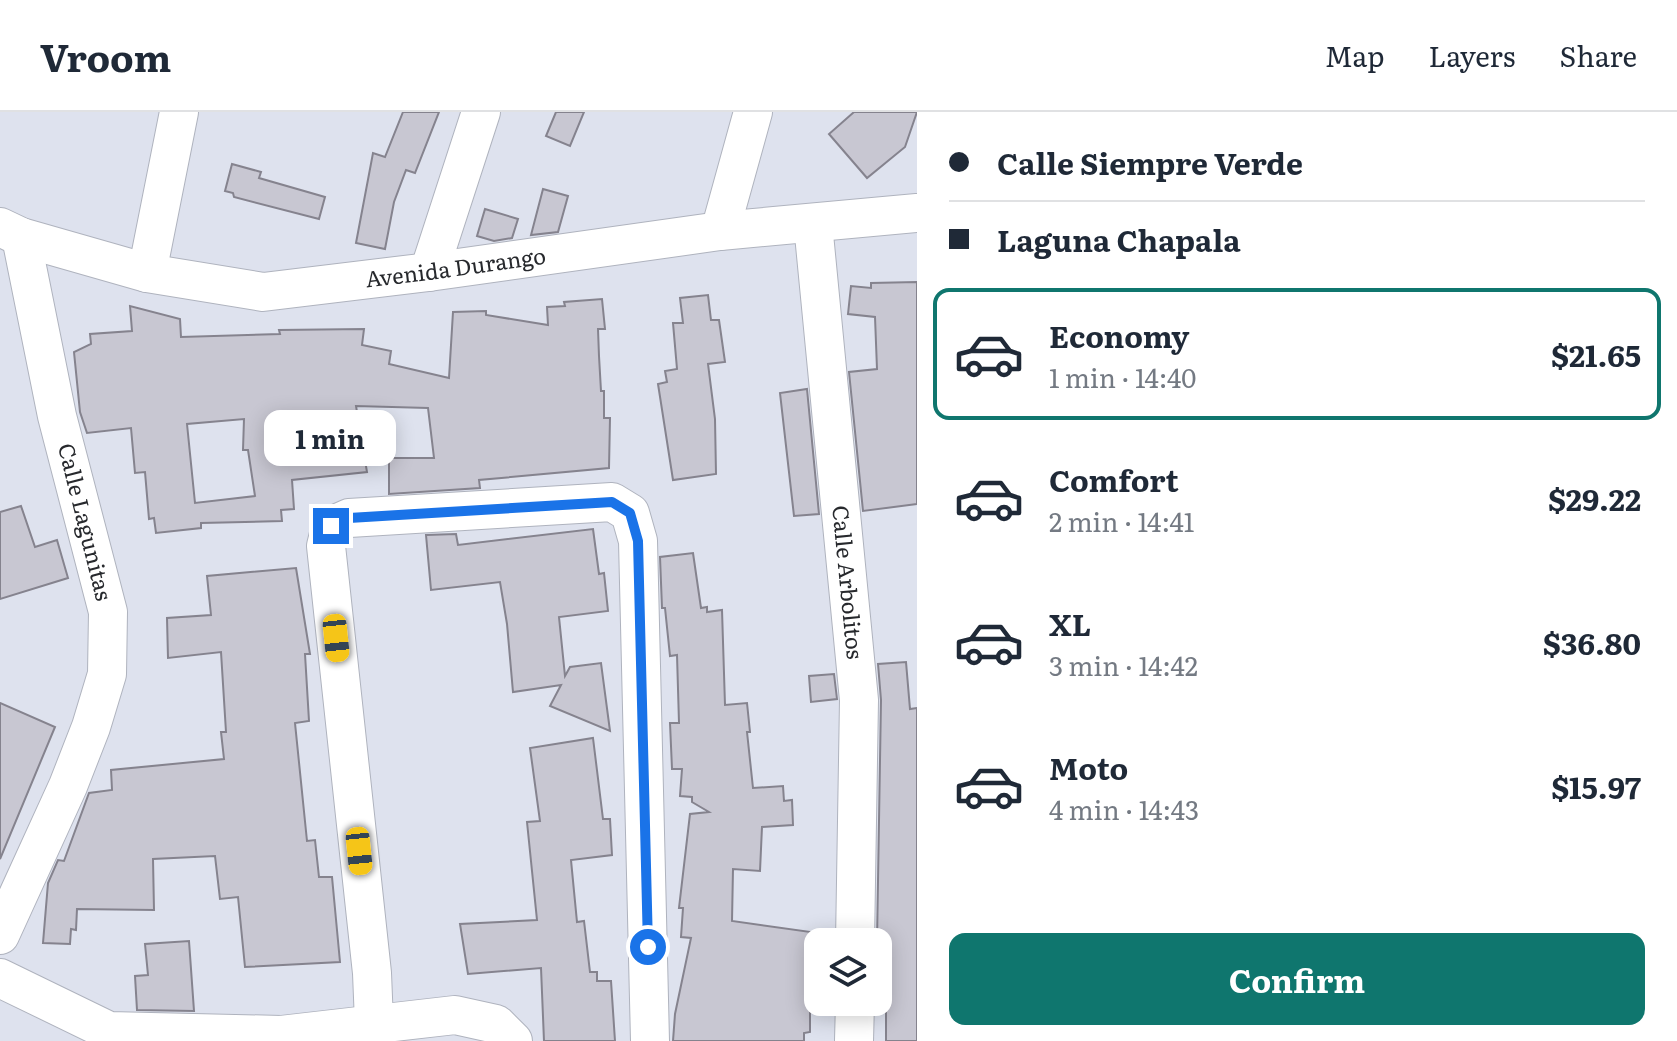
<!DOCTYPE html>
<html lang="en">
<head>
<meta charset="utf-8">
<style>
	body { margin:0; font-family:Literata,serif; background:#f2f2f3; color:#1f2937; height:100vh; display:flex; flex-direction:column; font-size:30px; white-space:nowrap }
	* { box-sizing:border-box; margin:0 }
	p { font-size:26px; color:#747a83 }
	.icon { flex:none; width:44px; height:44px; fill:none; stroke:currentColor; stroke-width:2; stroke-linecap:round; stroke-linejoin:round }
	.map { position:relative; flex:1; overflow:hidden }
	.panel { display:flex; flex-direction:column; background:#fff; width:760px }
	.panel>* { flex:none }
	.guide { display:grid; align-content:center; height:176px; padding:0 32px; background:#fff }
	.tools { position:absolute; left:804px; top:816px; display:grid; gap:16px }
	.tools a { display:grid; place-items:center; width:88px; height:88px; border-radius:16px; background:#fff; box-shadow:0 4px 20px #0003; font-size:40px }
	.end { position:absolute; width:36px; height:36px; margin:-18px; border:10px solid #1a73e8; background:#fff; box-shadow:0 0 0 4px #fff }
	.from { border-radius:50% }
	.bubble { position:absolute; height:56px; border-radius:16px; background:#fff; box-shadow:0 4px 20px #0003; font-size:26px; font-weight:700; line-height:56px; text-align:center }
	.car { position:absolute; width:24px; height:48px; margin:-24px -12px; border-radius:10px; box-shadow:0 0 6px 2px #0007; background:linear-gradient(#f5c518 24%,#345 0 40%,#f5c518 0 76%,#345 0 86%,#f5c518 0) }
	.guide b { display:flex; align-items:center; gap:28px; height:76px; font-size:30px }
	.guide b+b { border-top:2px solid #e0e1e3 }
	.guide i { width:20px; height:20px; background:#1f2937 }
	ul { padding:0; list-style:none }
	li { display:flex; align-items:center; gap:24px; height:132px; margin:0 16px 12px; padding:0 16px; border:4px solid transparent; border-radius:16px }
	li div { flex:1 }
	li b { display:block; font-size:30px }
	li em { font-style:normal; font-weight:700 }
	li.on { border-color:#0f766e }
	li>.icon { width:72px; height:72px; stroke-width:1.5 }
	.button { display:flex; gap:16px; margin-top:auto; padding:16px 32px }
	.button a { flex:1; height:92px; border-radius:16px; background:#0f766e; color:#fff; font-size:32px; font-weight:700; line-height:92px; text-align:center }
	header { display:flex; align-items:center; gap:48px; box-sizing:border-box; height:112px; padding:0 40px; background:#fff; border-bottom:2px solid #e0e1e3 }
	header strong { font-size:38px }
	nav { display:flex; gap:44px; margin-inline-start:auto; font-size:28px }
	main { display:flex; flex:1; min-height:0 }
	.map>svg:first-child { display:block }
</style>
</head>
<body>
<header>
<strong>Vroom</strong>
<nav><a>Map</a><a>Layers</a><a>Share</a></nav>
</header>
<main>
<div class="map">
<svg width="917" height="929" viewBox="0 0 917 929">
	<rect width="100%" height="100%" fill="#dee2ee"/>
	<g fill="#c8c7d2" stroke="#85838e" stroke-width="2" fill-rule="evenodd">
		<polygon points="403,0 439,0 415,61 406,58 394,90 385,137 356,131 373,41 385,45"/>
		<polygon points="556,0 584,0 570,34 546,24"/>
		<polygon points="854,0 917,0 905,35 867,66 829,22"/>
		<polygon points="232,52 261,60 259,66 325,85 319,107 234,85 233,81 225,79"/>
		<polygon points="543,77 568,84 558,120 531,123"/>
		<polygon points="485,97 518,107 512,126 494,129 477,124"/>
		<polygon points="917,170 917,392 863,399 849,260 877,257 875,205 848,202 851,174 871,176 871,171"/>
		<polygon points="708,183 711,208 719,208 725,250 708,252 715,307 716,362 673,368 658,272 667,270 665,259 677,257 673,211 683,211 680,186"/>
		<path d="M602,187L605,217H598L599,244L601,279H604V306H610L609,356L479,368L480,376L389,382V346H434L428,296L356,294L367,360L292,368L294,397L281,398L282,409L201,411V416L156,421L154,406L149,407L145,360L135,361L131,316L87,321L80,300L74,240L91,232L90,222L132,219L130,194L180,207L181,225L280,222L279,218L364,217L362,233L391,239L389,252L449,266L453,200L486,199V203L548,213L547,195L565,194L564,190ZM244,307L243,338H248L255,384L195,391L187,312Z"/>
		<polygon points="807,277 819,402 794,404 780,281"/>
		<polygon points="21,394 35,435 57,428 68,466 0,487 0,400"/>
		<polygon points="593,417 599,462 604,461 608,499 559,505 565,564 570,555 601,551 610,619 550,594 561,573 513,580 507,512 500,470 431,478 426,423 456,422 458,433"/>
		<polygon points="693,441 701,496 707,495 707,500 722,498 725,593 747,591 750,620 747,620 753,676 783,674 784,689 792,688 793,713 762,715 760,759 733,757 732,809 818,821 818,861 810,860 810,920 804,921 804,929 673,929 675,902 691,826 681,825 683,796 679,796 690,702 709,700 692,690 692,685 680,684 682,657 672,657 670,611 679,611 677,543 670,544 665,496 662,496 660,445"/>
		<polygon points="296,456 310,542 305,542 309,609 295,611 307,729 315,728 319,765 332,765 340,850 245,855 238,785 220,787 215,744 153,747 154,798 77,797 76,818 71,817 70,832 43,831 48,771 58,748 64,749 89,681 112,678 111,658 224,647 221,620 226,620 221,540 168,546 167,506 211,503 207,464"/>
		<polygon points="906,550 910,597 917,596 917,929 886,929 886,830 877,830 881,588 878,552"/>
		<polygon points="834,562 837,587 811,590 809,564"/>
		<polygon points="0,591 55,615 0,747"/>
		<polygon points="593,626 603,707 610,707 612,743 571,748 577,810 584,809 590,860 597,860 597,869 611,869 615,929 544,929 541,856 468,862 460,812 537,808 527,710 540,709 530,636"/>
		<polygon points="189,829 194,899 137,898 135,864 148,863 145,832"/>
	</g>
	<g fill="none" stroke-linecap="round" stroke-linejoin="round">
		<g stroke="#afb3be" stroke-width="40">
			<g id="street">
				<path id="s1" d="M813,112L859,588L855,830"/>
				<path id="s2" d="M0,115L21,125L147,161L263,180L429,160L720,119L917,101"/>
				<polyline points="720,119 753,0"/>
				<polyline points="429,160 481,0"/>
				<polyline points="147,161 179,0"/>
				<polyline points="0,823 68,674 91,615 107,562 108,500 57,304 21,125"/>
				<polyline points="0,866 109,919 281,923 455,903 496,912 513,929"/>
				<polyline points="374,910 372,861 326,434 331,414 349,406 612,390 630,401 638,429 650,929"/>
				<polyline points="854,929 855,890"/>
			</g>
		</g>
		<use href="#street" stroke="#fff" stroke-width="38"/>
	</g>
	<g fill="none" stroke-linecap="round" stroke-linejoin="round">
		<polyline stroke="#1a73e8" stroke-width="10" points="331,414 349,406 612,390 630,401 638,429 648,835"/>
	</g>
	<g text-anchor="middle" stroke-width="6" stroke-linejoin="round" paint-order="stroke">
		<g font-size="22" fill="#27292d" stroke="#fff">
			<text dy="8" stroke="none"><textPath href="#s2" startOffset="466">Avenida Durango</textPath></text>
			<text transform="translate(85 410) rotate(76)" y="8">Calle Lagunitas</text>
			<text dy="8" stroke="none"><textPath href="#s1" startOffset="360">Calle Arbolitos</textPath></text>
		</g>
	</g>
</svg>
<div class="tools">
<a><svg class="icon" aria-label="layers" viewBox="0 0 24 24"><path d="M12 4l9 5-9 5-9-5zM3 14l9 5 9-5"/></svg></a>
</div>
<i class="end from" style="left:648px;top:835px"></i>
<i class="end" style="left:331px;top:414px"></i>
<div class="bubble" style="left:264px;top:298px;width:132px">1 min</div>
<i class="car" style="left:336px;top:526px;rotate:174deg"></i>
<i class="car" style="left:359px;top:739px;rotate:174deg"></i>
</div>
<section class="panel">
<div class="guide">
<b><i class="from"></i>Calle Siempre Verde</b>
<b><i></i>Laguna Chapala</b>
</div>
<ul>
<li class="on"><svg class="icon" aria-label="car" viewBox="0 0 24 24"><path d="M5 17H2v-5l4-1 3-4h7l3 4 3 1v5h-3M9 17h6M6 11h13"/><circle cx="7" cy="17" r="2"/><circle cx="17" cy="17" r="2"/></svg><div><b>Economy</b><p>1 min · 14:40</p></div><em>$21.65</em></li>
<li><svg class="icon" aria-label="car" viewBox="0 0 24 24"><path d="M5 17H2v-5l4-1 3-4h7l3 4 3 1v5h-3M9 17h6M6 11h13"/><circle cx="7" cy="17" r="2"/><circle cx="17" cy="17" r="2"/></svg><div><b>Comfort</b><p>2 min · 14:41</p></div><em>$29.22</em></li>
<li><svg class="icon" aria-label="car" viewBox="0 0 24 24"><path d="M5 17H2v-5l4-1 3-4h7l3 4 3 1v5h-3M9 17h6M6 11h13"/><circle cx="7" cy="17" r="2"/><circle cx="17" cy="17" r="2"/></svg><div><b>XL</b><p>3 min · 14:42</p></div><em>$36.80</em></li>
<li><svg class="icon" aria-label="car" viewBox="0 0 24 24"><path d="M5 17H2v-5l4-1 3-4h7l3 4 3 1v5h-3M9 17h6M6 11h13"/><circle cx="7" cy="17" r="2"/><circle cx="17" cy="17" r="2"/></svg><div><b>Moto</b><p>4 min · 14:43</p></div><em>$15.97</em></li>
</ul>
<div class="button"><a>Confirm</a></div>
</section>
</main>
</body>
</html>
